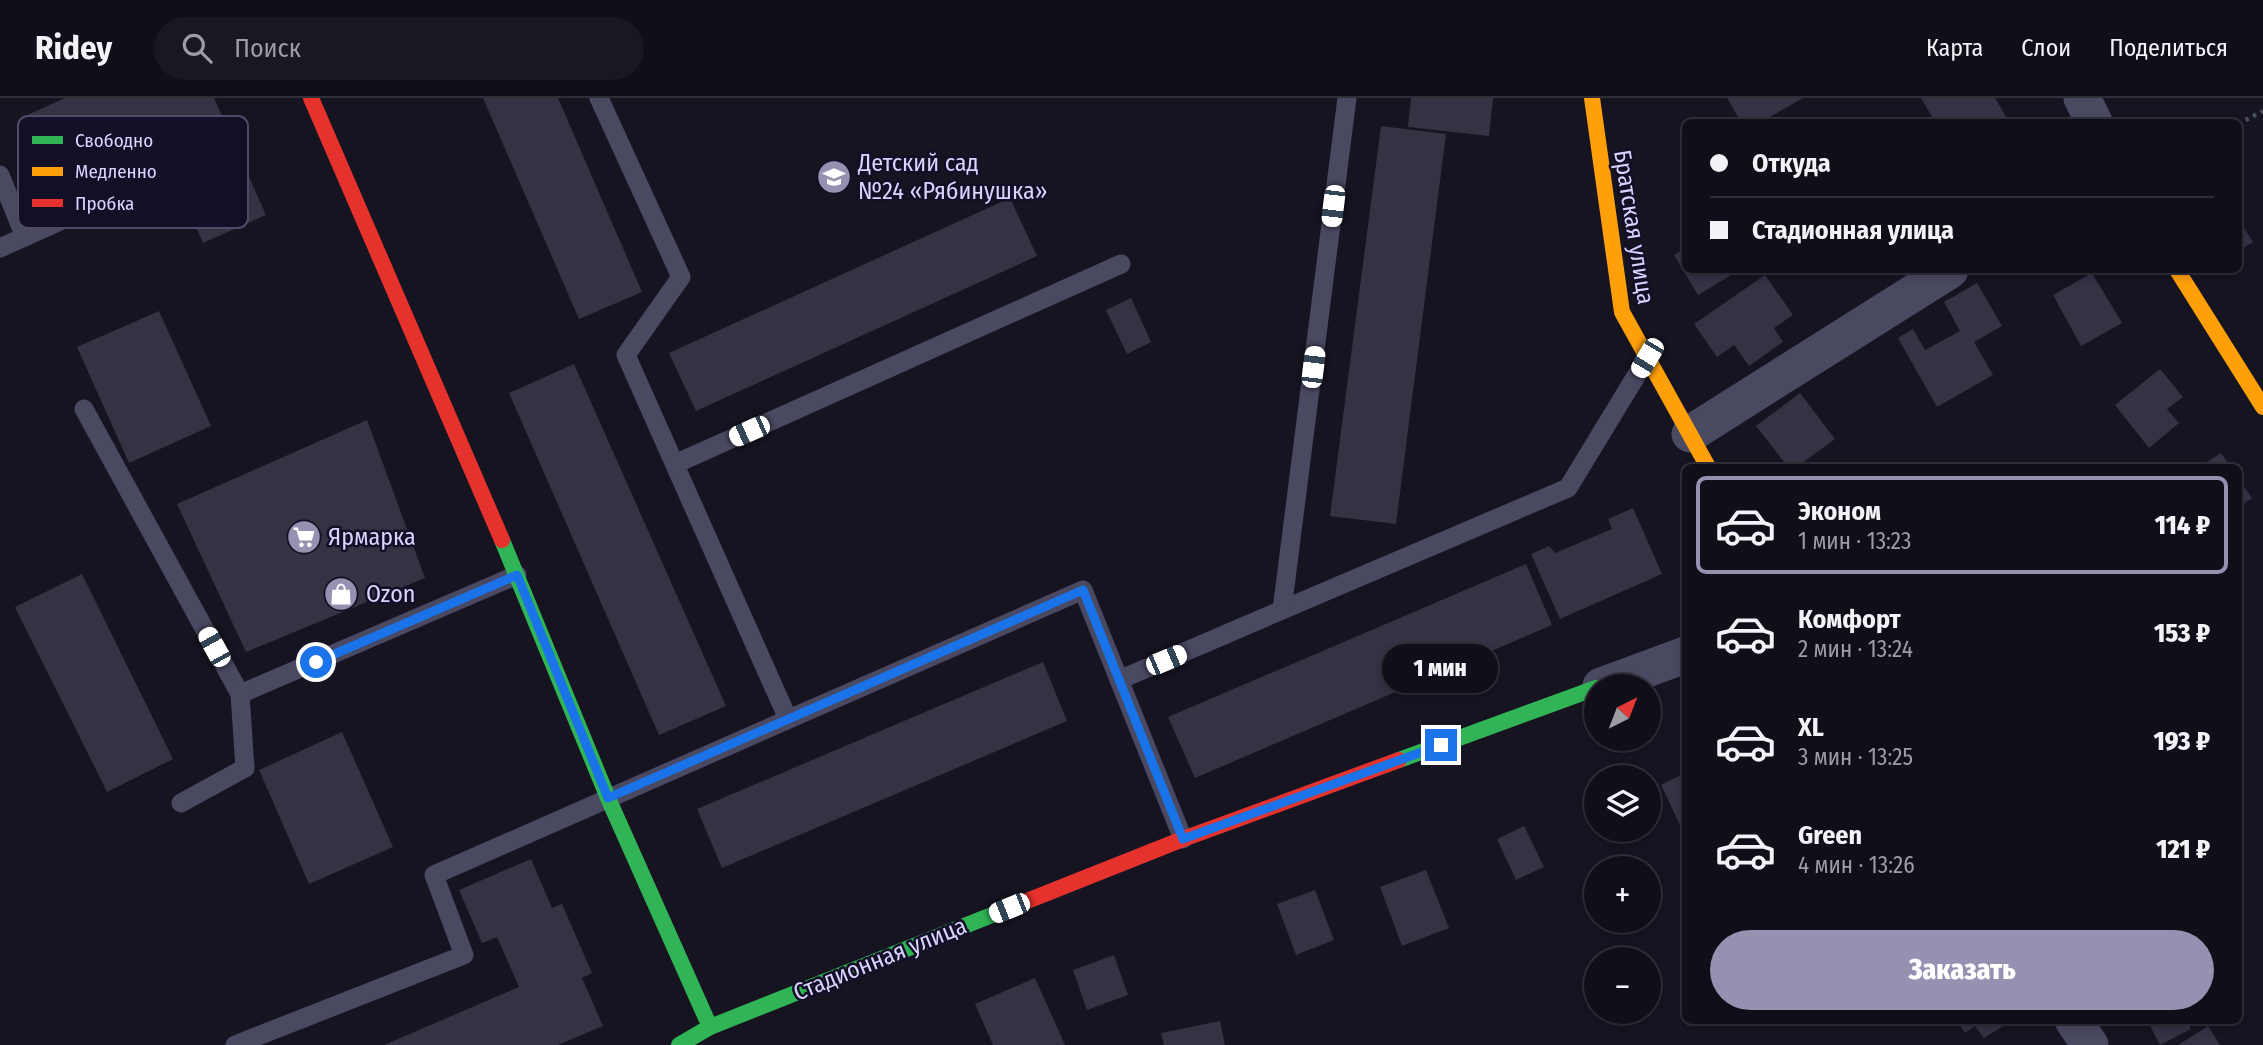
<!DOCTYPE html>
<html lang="ru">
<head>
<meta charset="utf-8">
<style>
	body { margin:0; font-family:"Fira Sans Condensed",sans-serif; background:#191822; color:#f1f3f6; height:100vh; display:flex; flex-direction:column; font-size:26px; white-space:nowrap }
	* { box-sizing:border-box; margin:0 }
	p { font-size:23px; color:#9c9ca2 }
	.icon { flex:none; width:38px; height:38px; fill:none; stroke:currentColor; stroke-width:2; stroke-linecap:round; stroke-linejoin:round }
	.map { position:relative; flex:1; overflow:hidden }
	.drawer { position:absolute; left:1682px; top:366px; width:560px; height:560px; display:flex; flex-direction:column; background:#100f19; border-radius:10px; box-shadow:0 4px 10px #0003,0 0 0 2px #302f38 }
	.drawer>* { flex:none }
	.hud { position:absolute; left:1682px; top:21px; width:560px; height:154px; border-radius:10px; box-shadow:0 4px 10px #0003,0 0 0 2px #302f38; display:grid; align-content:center; height:154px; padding:0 28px; background:#100f19 }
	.needle { width:46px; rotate:42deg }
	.controls { position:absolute; left:1584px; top:576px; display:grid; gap:14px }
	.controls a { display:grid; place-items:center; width:77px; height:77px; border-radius:50%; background:#100f19; box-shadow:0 4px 10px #0003,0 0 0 2px #302f38; font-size:35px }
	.end { position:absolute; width:32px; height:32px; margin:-16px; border:9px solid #1a73e8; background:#fff; box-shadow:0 0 0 4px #fff }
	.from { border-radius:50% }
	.bubble { position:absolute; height:49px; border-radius:24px; background:#100f19; box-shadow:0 4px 10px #0003,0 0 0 2px #302f38; font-size:23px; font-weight:800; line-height:49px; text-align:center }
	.car { position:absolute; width:21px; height:42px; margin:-21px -10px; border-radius:9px; box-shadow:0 0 5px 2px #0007; background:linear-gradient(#fff 24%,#345 0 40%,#fff 0 76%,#345 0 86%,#fff 0) }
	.hud b { display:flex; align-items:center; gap:24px; height:66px; font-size:26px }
	.hud b+b { border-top:2px solid #302f38 }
	.hud i { width:18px; height:18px; background:#f1f3f6 }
	ul { padding:12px 0 0; list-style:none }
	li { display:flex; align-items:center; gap:21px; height:98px; margin:0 14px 10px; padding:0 14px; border:4px solid transparent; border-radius:10px }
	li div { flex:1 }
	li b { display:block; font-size:26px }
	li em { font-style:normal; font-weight:800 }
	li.active { border-color:#9591b1 }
	li>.icon { width:63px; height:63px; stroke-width:1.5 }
	.cta { display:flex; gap:14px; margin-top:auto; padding:14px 28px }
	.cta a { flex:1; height:80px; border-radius:42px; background:#9591b1; color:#fff; font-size:28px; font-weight:800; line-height:80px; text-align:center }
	header { display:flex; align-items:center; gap:42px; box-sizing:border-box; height:98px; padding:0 35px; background:#100f19; border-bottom:2px solid #302f38 }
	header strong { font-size:33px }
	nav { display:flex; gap:38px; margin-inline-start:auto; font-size:24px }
	.search { width:490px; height:63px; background:#191822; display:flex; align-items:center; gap:18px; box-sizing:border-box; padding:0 24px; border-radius:38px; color:#9c9ca2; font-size:26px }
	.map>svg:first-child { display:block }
</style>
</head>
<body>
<header>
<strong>Ridey</strong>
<div class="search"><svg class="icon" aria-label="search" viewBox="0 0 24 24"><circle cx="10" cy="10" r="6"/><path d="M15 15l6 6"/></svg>Поиск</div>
<nav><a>Карта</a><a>Слои</a><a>Поделиться</a></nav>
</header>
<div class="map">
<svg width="2263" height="947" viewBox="0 0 2263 947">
	<rect width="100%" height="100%" fill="#161421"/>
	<g fill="#343243">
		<polygon points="65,0 214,0 266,117 203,145 158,41 56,86 25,18"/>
		<polygon points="483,0 558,0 642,194 579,221"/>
		<polygon points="1411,0 1493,0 1489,38 1408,29"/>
		<polygon points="1727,0 1803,0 1761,24 1741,24"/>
		<polygon points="1921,0 1995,0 2009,24 1935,24"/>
		<polygon points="1381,28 1446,36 1396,426 1330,418"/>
		<polygon points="1010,100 1037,158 696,313 669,255"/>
		<polygon points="2238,121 2253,144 2238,153"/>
		<polygon points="1685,150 1685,172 1740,172 1698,197 1674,157"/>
		<polygon points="2092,175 2122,225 2081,248 2053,197"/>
		<polygon points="1765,177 1793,217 1774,230 1783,244 1749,268 1734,247 1717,259 1694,226"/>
		<polygon points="1977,185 2002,228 1974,244 1993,277 1937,309 1898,240 1913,231 1925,252 1960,233 1944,204"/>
		<polygon points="1131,200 1151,244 1127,256 1106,212"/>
		<polygon points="159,213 211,328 129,365 77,249"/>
		<polygon points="574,266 726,608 659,637 509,295"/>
		<polygon points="2160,271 2183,299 2167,311 2179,325 2149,350 2115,307"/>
		<polygon points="1800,295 1835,341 1797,369 1788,369 1756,328"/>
		<polygon points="367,322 425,480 246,554 177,406"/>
		<polygon points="2221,355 2231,369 2199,369"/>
		<polygon points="2238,380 2252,400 2238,409"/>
		<polygon points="1633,410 1662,476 1560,521 1531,456 1549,448 1555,455 1612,431 1608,421"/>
		<polygon points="1526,466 1552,527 1195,680 1168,619"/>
		<polygon points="82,476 173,661 107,694 15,509"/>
		<polygon points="1043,564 1067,623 722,770 697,711"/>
		<polygon points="342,634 393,749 309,786 259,672"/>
		<polygon points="1685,675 1685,724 1680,727 1661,687"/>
		<polygon points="1524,728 1544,769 1516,782 1497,741"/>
		<polygon points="531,761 552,810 562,806 592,875 582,880 603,928 558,947 384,947 519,889 497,839 482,845 459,792"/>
		<polygon points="1426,772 1449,830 1402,848 1380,789"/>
		<polygon points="1315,792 1334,842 1296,857 1277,806"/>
		<polygon points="1114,857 1128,897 1087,912 1073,872"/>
		<polygon points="1035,880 1065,947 993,947 975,906"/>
		<polygon points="1956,922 2006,922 2008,925 1984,940 1975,928 1965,935"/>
		<polygon points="2147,922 2186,922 2191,931 2160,947"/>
		<polygon points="1220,923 1225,947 1164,947 1161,935"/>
		<polygon points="2208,928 2220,947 2178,947"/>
	</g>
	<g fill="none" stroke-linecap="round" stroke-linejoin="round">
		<polyline stroke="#44505f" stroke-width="4.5" stroke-dasharray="3.5 5" stroke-linecap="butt" points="2238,26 2263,13"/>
		<g stroke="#4a4962" stroke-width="19">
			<polyline points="599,0 681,179 626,257 788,621"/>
			<polyline points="0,77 25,139"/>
			<polyline points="0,150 138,88"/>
			<polyline points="84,311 240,596 517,477"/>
			<polyline points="675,366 1121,166"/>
			<polyline points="1282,512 1568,390 1647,260"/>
			<polyline points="1119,582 1282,512 1347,0"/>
			<polyline points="181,705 245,670 240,596"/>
			<polyline points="235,947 464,857 434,777 1083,492 1183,741"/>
		</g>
		<g stroke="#4a4962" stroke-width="37">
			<polyline points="2082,0 2094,24"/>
			<polyline points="1690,336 1950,172"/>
			<polyline points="1601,588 1685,557"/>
			<polyline points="2073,922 2090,947"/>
		</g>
		<g stroke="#30b455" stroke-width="16">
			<polyline points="502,442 608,700 710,929"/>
			<polyline points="1399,662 1596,590"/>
			<polyline points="679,947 710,929 1022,805"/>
		</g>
		<g stroke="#ff9f0a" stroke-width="16">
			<polyline points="1592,0 1622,214 1708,369"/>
			<polyline points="2177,172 2263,309"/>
		</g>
		<g stroke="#e5322d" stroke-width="16">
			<polyline points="311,0 502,442"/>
			<polyline points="1022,805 1183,741 1399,662"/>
		</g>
	</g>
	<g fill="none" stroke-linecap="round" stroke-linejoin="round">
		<polyline stroke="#1a73e8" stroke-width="9" points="316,564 517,477 608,700 1083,492 1183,741 1441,647"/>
	</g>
	<defs>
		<g id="school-disc" transform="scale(1.75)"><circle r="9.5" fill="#9591b1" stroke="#130f26"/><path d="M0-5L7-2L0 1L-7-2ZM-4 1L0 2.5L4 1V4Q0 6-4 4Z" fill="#fff"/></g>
		<g id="supermarket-disc" transform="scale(1.75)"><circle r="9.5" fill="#9591b1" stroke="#130f26"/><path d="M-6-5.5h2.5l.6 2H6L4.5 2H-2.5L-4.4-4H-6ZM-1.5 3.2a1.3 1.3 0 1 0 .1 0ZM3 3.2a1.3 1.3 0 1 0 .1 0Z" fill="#fff"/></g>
		<g id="shop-disc" transform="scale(1.75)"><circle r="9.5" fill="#9591b1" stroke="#130f26"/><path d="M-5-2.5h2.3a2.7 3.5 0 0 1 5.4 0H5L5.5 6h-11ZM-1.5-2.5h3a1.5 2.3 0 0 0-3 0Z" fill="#fff"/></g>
	</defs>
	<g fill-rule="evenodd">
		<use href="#school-disc" x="834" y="79"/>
		<use href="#supermarket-disc" x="304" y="439"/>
		<use href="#shop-disc" x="341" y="496"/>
	</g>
	<g text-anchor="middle" stroke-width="5" stroke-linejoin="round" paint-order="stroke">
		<g font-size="24" fill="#d9d4ff" stroke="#130f26" text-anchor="start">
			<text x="858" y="73">Детский сад<tspan x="858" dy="28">№24 «Рябинушка»</tspan></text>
			<text x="328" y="447">Ярмарка</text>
			<text x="366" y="504">Ozon</text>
		</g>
		<g font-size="24" fill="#d9d4ff" stroke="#130f26">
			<text transform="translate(1634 129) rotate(81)" y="8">Братская улица</text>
			<text transform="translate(880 861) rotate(-22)" y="8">Стадионная улица</text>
		</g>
	</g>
	<rect x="18" y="18" width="230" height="112" rx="10" fill="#130f26" stroke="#4e4a67" stroke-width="2"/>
	<rect x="32" y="38" width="31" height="8" fill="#30b455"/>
	<rect x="32" y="69" width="31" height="9" fill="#ff9f0a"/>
	<rect x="32" y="101" width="31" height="8" fill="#e5322d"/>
	<g font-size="19" fill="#d9d4ff">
		<text x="75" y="49">Свободно</text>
		<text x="75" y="80">Медленно</text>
		<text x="75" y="112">Пробка</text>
	</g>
</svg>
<div class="controls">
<a><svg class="needle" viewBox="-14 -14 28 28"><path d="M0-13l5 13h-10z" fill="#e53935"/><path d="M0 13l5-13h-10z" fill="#9c9ca2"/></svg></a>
<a><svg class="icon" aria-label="layers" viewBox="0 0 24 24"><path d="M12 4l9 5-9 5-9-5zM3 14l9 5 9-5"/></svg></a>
<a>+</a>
<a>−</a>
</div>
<i class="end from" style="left:316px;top:564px"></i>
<i class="end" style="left:1441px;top:647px"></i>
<div class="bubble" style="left:1382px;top:546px;width:116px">1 мин</div>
<i class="car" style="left:1333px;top:108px;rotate:187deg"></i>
<i class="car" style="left:1647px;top:260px;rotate:211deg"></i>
<i class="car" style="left:1313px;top:269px;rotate:7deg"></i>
<i class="car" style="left:749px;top:333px;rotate:246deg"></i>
<i class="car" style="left:214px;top:549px;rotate:331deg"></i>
<i class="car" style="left:1166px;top:562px;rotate:67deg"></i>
<i class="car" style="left:1009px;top:810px;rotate:248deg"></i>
<div class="hud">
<b><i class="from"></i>Откуда</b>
<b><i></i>Стадионная улица</b>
</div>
<section class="drawer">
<ul>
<li class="active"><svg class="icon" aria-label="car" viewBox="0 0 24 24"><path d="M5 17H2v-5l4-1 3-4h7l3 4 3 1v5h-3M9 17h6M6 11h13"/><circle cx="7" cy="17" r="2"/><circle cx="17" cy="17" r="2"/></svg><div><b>Эконом</b><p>1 мин · 13:23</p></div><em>114 ₽</em></li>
<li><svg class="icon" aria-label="car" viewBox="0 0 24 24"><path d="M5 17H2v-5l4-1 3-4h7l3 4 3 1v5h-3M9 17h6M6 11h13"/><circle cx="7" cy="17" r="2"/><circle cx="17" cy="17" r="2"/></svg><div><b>Комфорт</b><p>2 мин · 13:24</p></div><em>153 ₽</em></li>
<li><svg class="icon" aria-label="car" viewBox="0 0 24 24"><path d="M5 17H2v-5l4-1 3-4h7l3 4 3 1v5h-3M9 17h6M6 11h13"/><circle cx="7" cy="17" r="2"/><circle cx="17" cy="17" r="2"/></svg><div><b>XL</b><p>3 мин · 13:25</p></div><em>193 ₽</em></li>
<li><svg class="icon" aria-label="car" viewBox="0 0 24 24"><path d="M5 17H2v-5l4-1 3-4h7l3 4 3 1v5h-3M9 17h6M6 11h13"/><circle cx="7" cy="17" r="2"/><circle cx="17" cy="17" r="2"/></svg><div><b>Green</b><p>4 мин · 13:26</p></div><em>121 ₽</em></li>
</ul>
<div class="cta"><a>Заказать</a></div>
</section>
</div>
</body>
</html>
